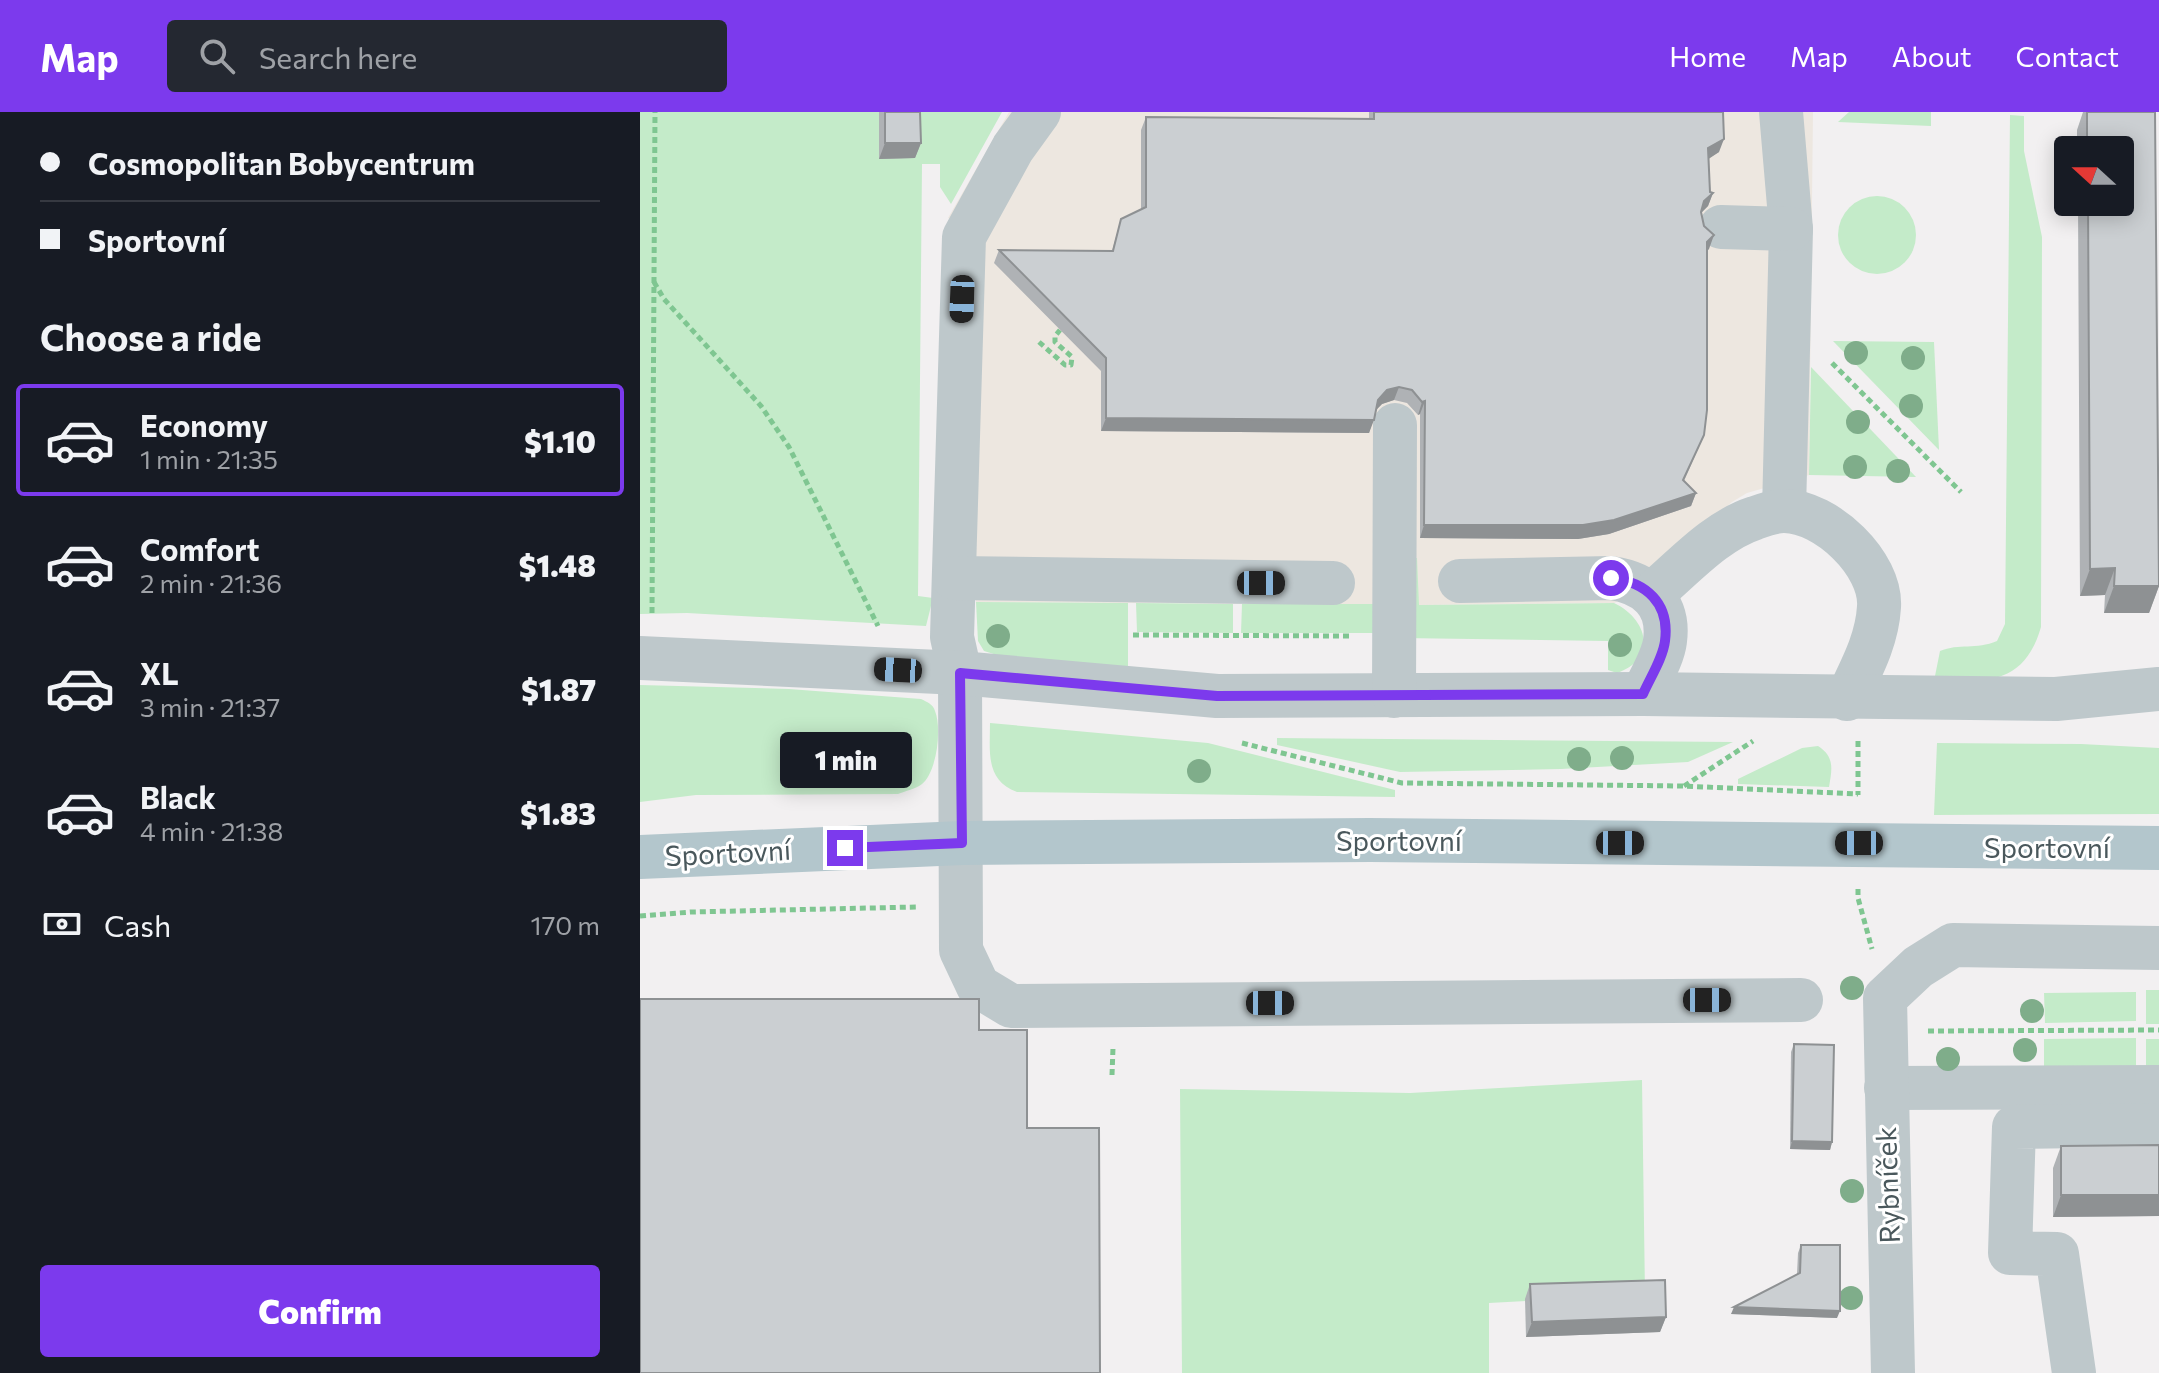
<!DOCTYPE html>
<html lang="en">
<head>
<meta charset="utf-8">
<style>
	body { margin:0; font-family:Commissioner,sans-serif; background:#242831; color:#f1f3f6; height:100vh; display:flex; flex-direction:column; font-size:30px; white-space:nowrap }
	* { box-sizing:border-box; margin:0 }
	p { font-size:26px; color:#9ea1a6 }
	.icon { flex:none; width:44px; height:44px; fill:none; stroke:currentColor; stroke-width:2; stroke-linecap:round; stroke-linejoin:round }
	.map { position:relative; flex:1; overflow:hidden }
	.drawer { display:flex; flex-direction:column; background:#171b24; width:640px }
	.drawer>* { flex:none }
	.guide { display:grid; align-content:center; height:176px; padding:0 40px; background:#171b24 }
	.needle { width:52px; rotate:291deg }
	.tools { position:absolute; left:1414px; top:24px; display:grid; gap:16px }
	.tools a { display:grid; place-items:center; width:80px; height:80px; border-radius:8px; background:#171b24; box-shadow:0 4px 20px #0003; font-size:40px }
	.end { position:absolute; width:36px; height:36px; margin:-18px; border:10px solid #7c3aed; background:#fff; box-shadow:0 0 0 4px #fff }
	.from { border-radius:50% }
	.bubble { position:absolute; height:56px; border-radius:8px; background:#171b24; box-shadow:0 4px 20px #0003; font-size:26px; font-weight:800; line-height:56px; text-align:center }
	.car { position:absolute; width:24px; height:48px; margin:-24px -12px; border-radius:10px; box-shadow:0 0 6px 2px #0007; background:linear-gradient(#222 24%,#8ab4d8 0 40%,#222 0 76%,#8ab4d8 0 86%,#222 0) }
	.guide b { display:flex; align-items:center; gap:28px; height:76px; font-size:30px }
	.guide b+b { border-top:2px solid #363941 }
	.guide i { width:20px; height:20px; background:#f1f3f6 }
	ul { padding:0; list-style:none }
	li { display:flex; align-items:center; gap:24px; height:112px; margin:0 16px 12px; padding:0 24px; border:4px solid transparent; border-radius:8px }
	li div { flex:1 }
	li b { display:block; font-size:30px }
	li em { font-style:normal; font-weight:800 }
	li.current { border-color:#7c3aed }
	li>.icon { width:72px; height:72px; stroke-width:1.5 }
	h2 { padding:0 40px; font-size:36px; line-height:96px }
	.pay { display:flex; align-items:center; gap:20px; height:88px; padding:0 40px; font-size:30px }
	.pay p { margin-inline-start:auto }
	.primary-button { display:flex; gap:16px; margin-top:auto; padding:16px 40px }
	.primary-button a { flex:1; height:92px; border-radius:8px; background:#7c3aed; color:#fff; font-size:32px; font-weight:800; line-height:92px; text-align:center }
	header { display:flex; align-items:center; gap:48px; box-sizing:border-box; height:112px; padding:0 40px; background:#7c3aed; color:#fff }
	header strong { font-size:38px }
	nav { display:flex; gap:44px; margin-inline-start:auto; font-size:28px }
	.search { width:560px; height:72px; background:#242831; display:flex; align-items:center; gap:20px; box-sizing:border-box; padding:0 28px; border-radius:8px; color:#9ea1a6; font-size:30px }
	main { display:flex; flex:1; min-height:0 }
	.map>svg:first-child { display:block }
</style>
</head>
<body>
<header>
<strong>Map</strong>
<div class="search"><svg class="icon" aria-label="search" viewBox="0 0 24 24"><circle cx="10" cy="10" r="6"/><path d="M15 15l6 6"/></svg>Search here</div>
<nav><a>Home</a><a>Map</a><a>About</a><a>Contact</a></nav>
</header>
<main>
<section class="drawer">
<div class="guide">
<b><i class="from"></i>Cosmopolitan Bobycentrum</b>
<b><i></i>Sportovní</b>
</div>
<h2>Choose a ride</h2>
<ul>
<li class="current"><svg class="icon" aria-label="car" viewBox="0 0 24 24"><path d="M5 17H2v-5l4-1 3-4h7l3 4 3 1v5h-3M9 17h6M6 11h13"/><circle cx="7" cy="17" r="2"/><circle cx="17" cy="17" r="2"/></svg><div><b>Economy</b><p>1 min · 21:35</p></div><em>$1.10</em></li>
<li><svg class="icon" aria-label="car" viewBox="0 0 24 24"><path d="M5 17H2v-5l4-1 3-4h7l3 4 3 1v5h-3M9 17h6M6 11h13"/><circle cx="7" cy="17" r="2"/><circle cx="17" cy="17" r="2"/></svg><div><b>Comfort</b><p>2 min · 21:36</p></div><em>$1.48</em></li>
<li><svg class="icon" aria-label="car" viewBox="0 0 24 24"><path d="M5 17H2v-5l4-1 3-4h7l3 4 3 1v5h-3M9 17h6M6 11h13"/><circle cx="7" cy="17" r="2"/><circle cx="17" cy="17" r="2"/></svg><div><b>XL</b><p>3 min · 21:37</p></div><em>$1.87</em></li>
<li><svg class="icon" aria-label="car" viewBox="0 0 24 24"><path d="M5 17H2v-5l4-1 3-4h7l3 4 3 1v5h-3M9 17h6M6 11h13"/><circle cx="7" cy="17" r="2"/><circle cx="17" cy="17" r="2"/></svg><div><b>Black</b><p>4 min · 21:38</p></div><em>$1.83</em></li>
</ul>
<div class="pay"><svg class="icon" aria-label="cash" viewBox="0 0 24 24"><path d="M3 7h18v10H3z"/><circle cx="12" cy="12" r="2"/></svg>Cash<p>170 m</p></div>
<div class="primary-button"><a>Confirm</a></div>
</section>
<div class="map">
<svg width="1519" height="1261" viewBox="0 0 1519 1261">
	<rect width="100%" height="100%" fill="#f2f0f1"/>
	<polygon fill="#ede7e0" points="369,0 1173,0 1169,363 1107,381 1092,390 1057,421 1025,468 974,491 779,493 336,490 335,450 344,126 308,106"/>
	<g fill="#c4ebc9">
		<polygon points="0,0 362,0 311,92 300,75 300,52 282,52 278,484 293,486 286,514 47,501 0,502"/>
		<polygon points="1209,0 1291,0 1291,14 1198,10"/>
		<path d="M1370,3L1384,4V39L1402,125L1401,515C1384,574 1345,570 1294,569L1300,539C1319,531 1336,538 1357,529L1365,512Z"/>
		<circle cx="1237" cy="123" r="39"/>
		<polygon points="1193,229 1294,230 1299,338"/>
		<polygon points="1171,255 1276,365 1169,363"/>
		<path d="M761,446H777L779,493L974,491C1008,507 1018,547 977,561L968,558V529L761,526Z"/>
		<polygon points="336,490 488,491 488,555 357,543 344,539 338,529"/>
		<polygon points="496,491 593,492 593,521 497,520"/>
		<polygon points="602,492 748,492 748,521 601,521"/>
		<path d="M0,573L149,577L281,587C287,590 293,592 295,599C302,616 297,660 282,672C276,677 265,679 258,682L56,683L0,690Z"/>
		<path d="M350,611L568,631L755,678V685L377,680C345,668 350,640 350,611Z"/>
		<polygon points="637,626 1093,630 1048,650 921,657 760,660 637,633"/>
		<polygon points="1297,631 1441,632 1519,636 1519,702 1294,703"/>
		<path d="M1178,634C1195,645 1192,657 1189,675L1098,672V667L1162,636Z"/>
		<rect x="1506" y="878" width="13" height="34"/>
		<polygon points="1496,880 1496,909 1405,911 1404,881"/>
		<polygon points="1496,926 1496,955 1404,956 1404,927"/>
		<rect x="1506" y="927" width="13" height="29"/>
		<polygon points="1002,968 1005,1183 849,1191 849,1261 542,1261 540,977 770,981"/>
	</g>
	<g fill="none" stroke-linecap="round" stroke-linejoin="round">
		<g stroke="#7fc691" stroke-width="5" stroke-dasharray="6 4" stroke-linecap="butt">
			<polyline points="14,170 24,187 121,294 149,335 238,514"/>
			<polyline points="399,230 425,253 431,253 432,245 415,230 415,224 420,218"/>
			<polyline points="1192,251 1321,380"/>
			<polyline points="12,501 15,0"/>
			<polyline points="493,523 710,524"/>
			<polyline points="1218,629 1218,683"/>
			<polyline points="602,631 762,671 1043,674 1218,682"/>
			<polyline points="1044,674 1113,629"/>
			<polyline points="1218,777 1218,786 1232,837"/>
			<polyline points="0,804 51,800 276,795"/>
			<polyline points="1288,919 1519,918"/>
			<polyline points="472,963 473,936"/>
		</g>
		<g stroke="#bec8cb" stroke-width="44">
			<polyline points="399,0 373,36 324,125 312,525 320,561 321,838 338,874 371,894 1161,888"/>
			<polyline points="1141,0 1151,117 1144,399"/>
			<polyline points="1081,115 1151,117"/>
			<polyline points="314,466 693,471"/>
			<path d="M820,469L971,466C1006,471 1030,491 1025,529C1023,546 1010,566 1003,582"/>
			<path d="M1012,482C1043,456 1075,419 1115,406C1123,403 1136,399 1144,399C1186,399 1242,452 1239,495C1237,529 1221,557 1207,587"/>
			<polyline points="0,546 320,561 577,584 1003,582 1416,587 1519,577"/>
			<polyline points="754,584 755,313"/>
			<polyline points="1246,976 1519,975"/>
			<polyline points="1253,1261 1245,886 1278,855 1313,833 1519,836"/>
			<polyline points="1434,1261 1417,1142 1370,1141 1374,1015 1519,1013"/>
		</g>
		<polyline stroke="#b3c6cc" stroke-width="44" points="0,745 322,731 730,728 1519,736"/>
	</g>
	<g fill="#7fad8a">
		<circle cx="1216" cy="241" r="12"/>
		<circle cx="1273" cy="246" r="12"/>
		<circle cx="1271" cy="294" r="12"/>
		<circle cx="1218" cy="310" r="12"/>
		<circle cx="1215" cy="355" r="12"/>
		<circle cx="1258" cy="359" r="12"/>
		<circle cx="358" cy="524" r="12"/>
		<circle cx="980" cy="533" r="12"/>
		<circle cx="982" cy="646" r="12"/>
		<circle cx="939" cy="647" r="12"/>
		<circle cx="559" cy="659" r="12"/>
		<circle cx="1212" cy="876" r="12"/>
		<circle cx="1392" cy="899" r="12"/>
		<circle cx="1385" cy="938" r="12"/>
		<circle cx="1308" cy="947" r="12"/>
		<circle cx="1212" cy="1079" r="12"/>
		<circle cx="1211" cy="1186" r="12"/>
	</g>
	<g fill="#afb2b5">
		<polygon points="239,0 280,0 281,31 275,46 239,47"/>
		<polygon points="729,0 1083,0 1079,40 1069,46 1070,80 1073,81 1068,94 1061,101 1069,137 1067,138 1064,323 1044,369 1056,381 1051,394 969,422 938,427 780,426 780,302 778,303 767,291 754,288 742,292 736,298 729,321 461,319 461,259 354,151 359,138 472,139 481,107 501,97 501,18 506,5 729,7"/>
		<polygon points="1443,0 1515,0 1519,474 1509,501 1464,501 1465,483 1440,484 1438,90 1480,90 1480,38 1437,38 1437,18"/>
		<polygon points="1154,932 1192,1030 1190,1038 1150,1037 1151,940"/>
		<polygon points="1519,1033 1519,1104 1413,1105 1413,1056 1421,1034"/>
		<polygon points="1161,1133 1197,1206 1091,1202 1157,1162 1158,1141"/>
		<polygon points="890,1172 1026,1205 1020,1220 886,1225 885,1187"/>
	</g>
	<g fill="#8e9193">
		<polygon points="1084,27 1079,40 1064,50 1068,36"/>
		<polygon points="245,31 281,31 275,46 239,47"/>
		<polygon points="1073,81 1068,94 1059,103 1064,89"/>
		<polygon points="1074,123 1069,137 1063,143 1067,130"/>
		<polygon points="759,275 754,288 742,292 733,301 738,288 747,278"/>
		<polygon points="785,289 780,302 778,303 782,290"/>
		<polygon points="466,306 734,308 729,321 461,319"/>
		<polygon points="1056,381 1051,394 969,422 938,427 780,426 784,413"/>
		<polygon points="1475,456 1465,483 1440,484 1450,457"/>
		<polygon points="1474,474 1519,474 1509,501 1464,501"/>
		<polygon points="1152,1029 1192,1030 1190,1038 1150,1037"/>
		<polygon points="1421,1083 1519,1083 1519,1104 1413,1105"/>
		<polygon points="1094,1195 1200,1199 1197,1206 1091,1202"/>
		<polygon points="1026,1205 1020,1220 886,1225 892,1210"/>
	</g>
	<g fill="#cbcfd2" stroke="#8e9193" stroke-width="2">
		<polygon points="245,0 280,0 281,31 245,31"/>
		<polygon points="734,0 1083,0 1084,27 1068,36 1070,80 1073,81 1064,89 1061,100 1064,114 1074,123 1067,130 1067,298 1064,323 1043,368 1056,381 974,408 943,413 784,413 785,289 782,290 772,278 759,275 747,278 738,288 734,308 466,306 466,246 359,138 473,139 481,107 506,95 506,5 734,7"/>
		<polygon points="1447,0 1515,0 1519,474 1474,474 1475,456 1450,457 1448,90 1480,90 1480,38 1447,38"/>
		<polygon points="0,887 339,887 339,918 387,918 387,1016 459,1016 460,1261 0,1261"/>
		<polygon points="1154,932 1194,933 1192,1030 1152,1029"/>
		<polygon points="1519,1033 1519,1083 1421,1083 1421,1034"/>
		<polygon points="1161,1133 1200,1133 1200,1199 1094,1195 1160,1161"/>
		<polygon points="1025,1168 1026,1205 892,1210 890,1172"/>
	</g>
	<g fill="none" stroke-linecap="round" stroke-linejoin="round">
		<path stroke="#7c3aed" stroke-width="10" d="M205,736L322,731L320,561L577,584L1003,582C1010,566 1023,546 1025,529C1030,491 1006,470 971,466"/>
	</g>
	<g text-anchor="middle" stroke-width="6" stroke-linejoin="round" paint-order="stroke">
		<g font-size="28" fill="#4a585c" stroke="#fff">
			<text x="759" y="739">Sportovní</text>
			<text x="1407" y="746">Sportovní</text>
			<text transform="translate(88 741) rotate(-3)" y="10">Sportovní</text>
			<text transform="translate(1248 1073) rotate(-92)" y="10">Rybníček</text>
		</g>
	</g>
</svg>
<div class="tools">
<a><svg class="needle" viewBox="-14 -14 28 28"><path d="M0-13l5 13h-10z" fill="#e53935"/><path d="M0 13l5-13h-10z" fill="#9ea1a6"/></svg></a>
</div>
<i class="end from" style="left:971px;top:466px"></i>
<i class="end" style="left:205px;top:736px"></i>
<div class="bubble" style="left:140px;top:620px;width:132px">1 min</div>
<i class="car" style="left:322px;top:187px;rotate:182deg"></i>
<i class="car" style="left:621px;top:471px;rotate:90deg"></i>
<i class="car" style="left:258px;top:558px;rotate:273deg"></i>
<i class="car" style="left:980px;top:731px;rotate:90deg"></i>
<i class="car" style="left:1219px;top:731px;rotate:270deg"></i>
<i class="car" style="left:1067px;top:888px;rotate:90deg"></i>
<i class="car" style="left:630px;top:891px;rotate:90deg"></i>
</div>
</main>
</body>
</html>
